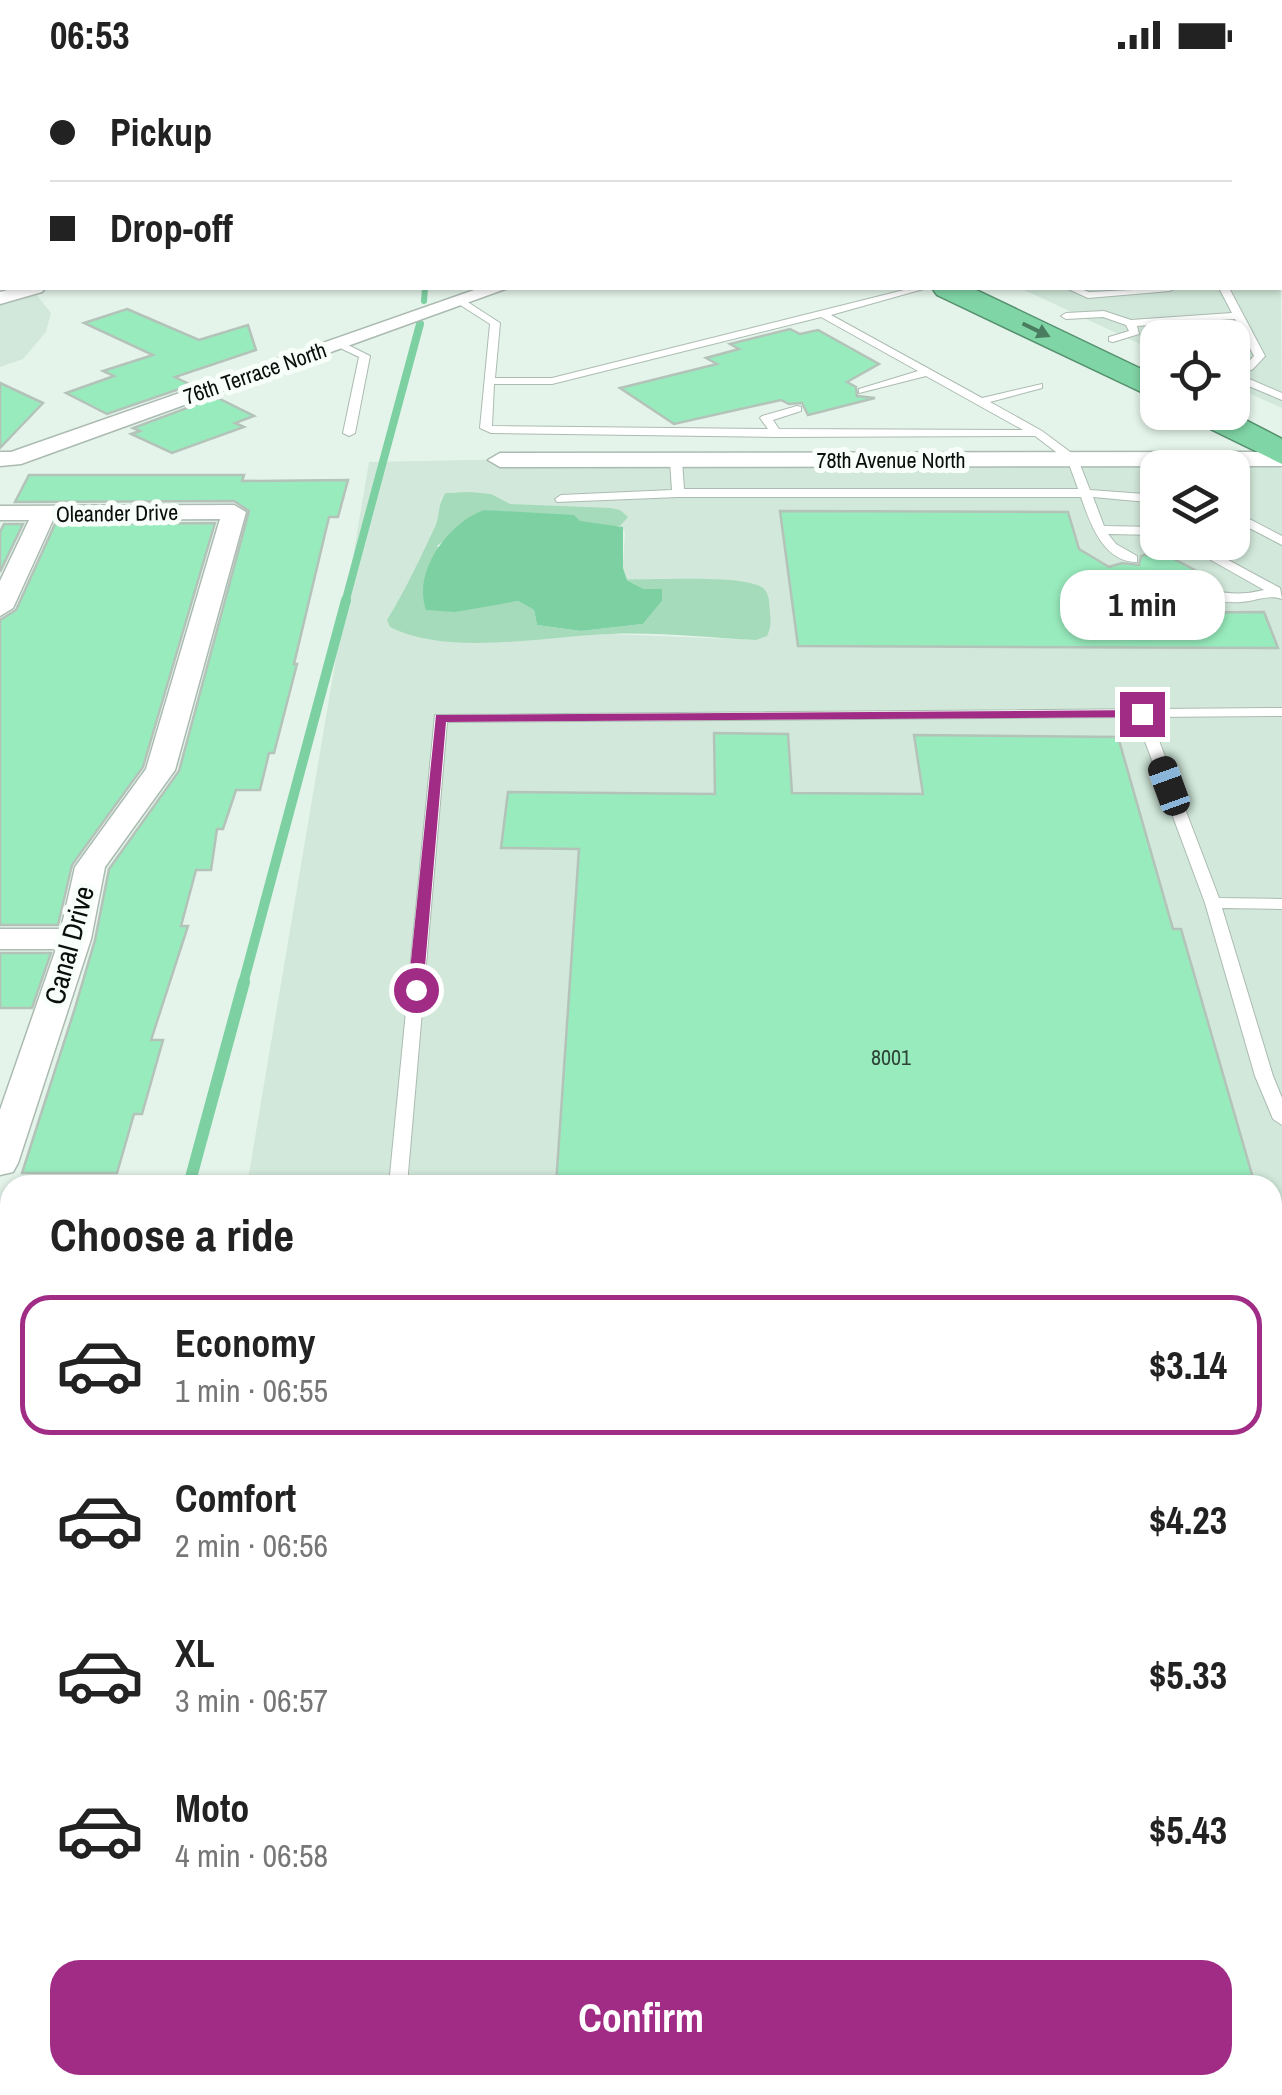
<!DOCTYPE html>
<html lang="en">
<head>
<meta charset="utf-8">
<style>
	body { margin:0; font-family:"Archivo Narrow",sans-serif; background:#f6f6f6; color:#222; height:100vh; display:flex; flex-direction:column; font-size:38px; white-space:nowrap }
	* { box-sizing:border-box; margin:0 }
	p { font-size:32px; color:#767676 }
	.icon { flex:none; width:55px; height:55px; fill:none; stroke:currentColor; stroke-width:2; stroke-linecap:round; stroke-linejoin:round }
	.map { position:relative; flex:1; overflow:hidden }
	.drawer { position:absolute; left:0px; top:1105px; width:1282px; height:920px; display:flex; flex-direction:column; background:#fff; border-radius:30px 30px 0 0; box-shadow:0 2px 8px #0004 }
	.drawer>* { flex:none }
	.top-card { position:absolute; left:0px; top:0px; width:1282px; height:220px; box-shadow:0 2px 8px #0004; display:grid; align-content:center; height:220px; padding:0 50px; background:#fff }
	.controls { position:absolute; left:1140px; top:250px; display:grid; gap:20px }
	.controls a { display:grid; place-items:center; width:110px; height:110px; border-radius:20px; background:#fff; box-shadow:0 2px 8px #0004; font-size:50px }
	.end { position:absolute; width:45px; height:45px; margin:-22px; border:12px solid #a12c86; background:#fff; box-shadow:0 0 0 5px #fff }
	.from { border-radius:50% }
	.bubble { position:absolute; height:70px; border-radius:30px; background:#fff; box-shadow:0 2px 8px #0004; font-size:32px; font-weight:800; line-height:70px; text-align:center }
	.car { position:absolute; width:30px; height:60px; margin:-30px -15px; border-radius:12px; box-shadow:0 0 8px 2px #0007; background:linear-gradient(#222 24%,#8ab4d8 0 40%,#222 0 76%,#8ab4d8 0 86%,#222 0) }
	.top-card b { display:flex; align-items:center; gap:35px; height:95px; font-size:38px }
	.top-card b+b { border-top:2px solid #e0e0e0 }
	.top-card i { width:25px; height:25px; background:#222 }
	ul { padding:0; list-style:none }
	li { display:flex; align-items:center; gap:30px; height:140px; margin:0 20px 15px; padding:0 30px; border:5px solid transparent; border-radius:30px }
	li div { flex:1 }
	li b { display:block; font-size:38px }
	li em { font-style:normal; font-weight:800 }
	li.active { border-color:#a12c86 }
	li>.icon { width:90px; height:90px; stroke-width:1.5 }
	h2 { padding:0 50px; font-size:45px; line-height:120px }
	.primary-button { display:flex; gap:20px; margin-top:auto; padding:20px 50px }
	.primary-button a { flex:1; height:115px; border-radius:30px; background:#a12c86; color:#fff; font-size:40px; font-weight:800; line-height:115px; text-align:center }
	.status { display:flex; justify-content:space-between; align-items:center; height:70px; padding:0 50px; background:#fff; direction:ltr }
	.status svg { height:28px; fill:currentColor }
	.map>svg:first-child { display:block }
</style>
</head>
<body>
<div class="status"><b>06:53</b><svg viewBox="0 0 49 12"><path d="M0 12V9h3v3zM5 12V6h3v6zM10 12V3h3v9zM15 12V0h3v12zM26 1h20v11H26zM47 4h2v5h-2z"/></svg></div>
<div class="map">
<svg width="1282" height="2025" viewBox="0 0 1282 2025">
	<rect width="100%" height="100%" fill="#e4f4ea"/>
	<g fill="#d1e8da" fill-rule="evenodd">
		<polygon points="1280,145 1282,338 1233,316 1232,268 1158,268 1157,282 1020,218 1280,218"/>
		<polygon points="35,223 51,243 46,262 23,289 0,297 0,233"/>
		<path d="M622,387L1274,395L1282,399V1495H1272V1115H247L369,392ZM1158,398H1232V472H1158ZM453,422L510,434L627,447L620,456L625,462L623,498L626,509L756,514V570L610,564L475,571L387,550L412,507L439,446L441,428Z"/>
	</g>
	<path fill="#a5dbbb" d="M470,422L491,424L510,434L610,438L620,440L628,447L620,456H601L484,440L437,476L500,533L518,531L534,540L537,555L581,561L643,554L662,531V519H644L626,509C651,511 752,503 765,520C770,526 769,536 770,543C771,553 771,557 767,566L756,570C708,568 659,562 611,564C545,566 450,587 390,557L387,550C406,519 421,487 436,454C440,443 438,432 446,423Z"/>
	<g fill="#7dd0a2">
		<path d="M484,440L574,445L580,451L623,457V498L627,510L644,519H662V531L643,554L581,561L537,555L534,540L518,531L455,542L426,540C412,500 450,452 484,440Z"/>
		<rect x="1273" y="1495" width="9" height="182"/>
	</g>
	<g fill="none" stroke-linecap="round" stroke-linejoin="round">
		<polyline stroke="#7dd0a2" stroke-width="6" points="424,231 425,218"/>
		<polyline stroke="#7dd0a2" stroke-width="8" points="345,533 420,254"/>
		<polyline stroke="#7dd0a2" stroke-width="10" points="243,914 346,530"/>
		<polyline stroke="#7dd0a2" stroke-width="12" points="189,1115 244,912"/>
		<polyline stroke="#7dd0a2" stroke-width="15" points="0,1683 10,1675"/>
	</g>
	<g fill="#98ebbd" stroke="#b4c3b9" stroke-width="2.5">
		<polygon points="127,239 199,270 248,255 256,280 175,307 191,315 107,344 66,323 114,306 103,301 153,285 84,253"/>
		<polygon points="790,259 800,264 818,260 879,294 847,312 856,317 857,326 875,328 808,345 802,333 789,334 781,330 674,354 620,318 717,294 706,288 739,279 730,274"/>
		<polygon points="0,313 43,333 0,378"/>
		<polygon points="216,327 254,346 235,353 244,357 172,383 131,364 140,361 133,358"/>
		<polygon points="29,405 244,405 242,411 348,410 338,447 329,447 294,594 297,594 274,683 269,683 260,720 236,720 223,759 217,759 211,800 196,800 181,856 188,856 151,970 163,970 142,1044 134,1044 117,1103 22,1103 75,938 95,870 109,799 179,701 249,441 234,431 15,432"/>
		<polygon points="780,441 1068,442 1079,479 1109,497 1122,493 1139,495 1141,486 1159,481 1206,506 1193,511 1179,508 1172,518 1100,543 1264,542 1278,578 798,576"/>
		<polygon points="215,453 143,697 72,795 58,855 0,855 0,550 16,540 55,454"/>
		<polygon points="4,454 23,454 0,502 0,462"/>
		<polygon points="714,663 788,664 792,723 923,724 914,665 1118,667 1173,859 1181,859 1255,1115 556,1115 579,779 501,778 508,722 715,724"/>
		<polygon points="0,883 51,883 32,938 0,938"/>
	</g>
	<g fill="none" stroke-linecap="round" stroke-linejoin="round">
		<g stroke="#acbbb2" stroke-width="2">
			<g id="lane">
				<polygon points="852,0 860,0 861,2 853,2"/>
				<polygon points="1013,0 1054,0 1056,2 1011,2"/>
				<polygon points="1123,0 1131,0 1132,2 1124,2"/>
				<polygon points="1266,0 1277,0 1279,2 1269,2"/>
				<polygon points="0,152 2,153 2,160 0,159"/>
				<polygon points="1280,156 1282,157 1282,166 1280,165"/>
				<polygon points="2,194 2,200 0,201 0,195"/>
				<path d="M912,218H927L831,245L982,328L1042,314V318L990,332L1042,361L1077,387L1090,420L1158,425V433L1093,427L1104,456L1158,457V465L1108,464L1116,474L1137,486V492C1103,492 1090,453 1081,427H678L557,432L555,429L561,425L672,420L670,391L676,388L682,391L684,419H1078L1068,391L1035,366L777,367L491,363L480,358L490,254L454,231L463,229L500,253L495,308H552ZM821,247L918,301L859,319V323L926,306L1023,360L779,359L773,350L801,341V337L797,336L762,346L760,348L768,359L492,356L494,314H552Z"/>
				<polygon points="1066,218 1078,218 1089,222 1175,218 1170,221 1088,228"/>
				<polygon points="1219,218 1229,218 1265,286 1253,299 1240,305 1282,323 1282,330 1232,309 1232,300 1245,295 1254,286 1235,249 1137,256 1139,264 1113,272 1109,271 1109,267 1129,261 1126,255 1103,247 1066,249 1061,246 1066,243 1104,241 1131,250 1232,243"/>
				<polygon points="340,271 370,286 355,363 349,366 343,363 359,287 336,276 335,274"/>
				<polygon points="1232,440 1282,466 1282,475 1232,449"/>
				<path d="M1179,472H1195L1280,518L1282,529C1269,524 1256,531 1241,532C1218,534 1197,527 1176,518L1175,515L1181,511C1211,521 1232,528 1264,520Z"/>
				<polygon points="1282,638 1282,646 1150,647 1219,828 1282,829 1282,839 1222,838 1273,1006 1282,1028 1282,1055 1273,1049 1255,1006 1205,833 1136,647 447,652 407,1115 389,1115 435,645"/>
				<rect x="1272" y="1405" width="10" height="16"/>
			</g>
		</g>
		<g stroke="#acbbb2" stroke-width="3">
			<g id="street">
				<polygon points="167,0 186,0 187,2 169,2"/>
				<polygon points="2,34 2,44 0,45 0,35"/>
				<rect x="1280" y="136" width="2" height="12"/>
				<polygon points="15,218 45,218 42,222 0,234 0,222"/>
				<polygon points="480,218 508,218 21,394 0,396 0,382 11,382"/>
				<polygon points="1282,382 1282,396 500,397 488,390 500,383"/>
				<polygon points="234,435 246,442 175,700 105,797 91,869 18,1093 13,1102 0,1105 0,1040 56,879 0,879 0,859 61,859 75,797 146,699 220,449 53,450 13,538 0,546 0,511 29,450 0,450 0,436"/>
				<rect x="1272" y="1694" width="10" height="42"/>
				<polygon points="10,1719 10,1763 0,1766 0,1722"/>
				<rect x="1272" y="1934" width="10" height="52"/>
				<polygon points="326,2015 383,2015 379,2025 322,2025"/>
			</g>
		</g>
		<g stroke="#56906f" stroke-width="58">
			<g id="primary">
				<polyline points="478,2 502,0"/>
				<polyline points="565,2 590,0"/>
				<polyline points="776,2 805,0"/>
				<polyline points="0,102 2,101"/>
			</g>
		</g>
		<g stroke="#56906f" stroke-width="3">
			<g id="highway">
				<polygon points="505,0 542,0 543,2 506,2"/>
				<polygon points="2,111 2,129 0,130 0,112"/>
				<polygon points="932,218 972,218 1158,307 1158,330 937,225"/>
				<polygon points="1185,342 1230,342 1282,369 1282,394 1190,349"/>
			</g>
		</g>
		<use href="#lane" fill="#fff" fill-rule="evenodd"/>
		<use href="#street" fill="#fff" fill-rule="evenodd"/>
		<use href="#primary" stroke="#b2e6c9" stroke-width="55"/>
		<use href="#highway" fill="#7fd5a5" fill-rule="evenodd"/>
	</g>
	<defs><path id="oneway-solid" d="M-6-.8H1V-3.2L6.5 0L1 3.2V.8H-6Z" transform="scale(2.5)"/></defs>
	<use fill="#4a7c60" href="#oneway-solid" transform="translate(1036 260) rotate(26)"/>
	<polygon fill="#a12c86" points="1142,640 1149,644 1147,647 446,652 423,920 416,925 408,920 436,645"/>
	<g text-anchor="middle" stroke-width="10" stroke-linejoin="round" paint-order="stroke">
		<g font-size="22" fill="#0a0f0c" stroke="#f8fefa">
			<text transform="translate(255 303) rotate(-19)" y="8">76th Terrace North</text>
			<text x="891" y="398">78th Avenue North</text>
			<text transform="translate(117 443) rotate(-1)" y="8">Oleander Drive</text>
		</g>
		<g font-size="22" fill="#2e4638">
			<text x="891" y="995">8001</text>
		</g>
		<g font-size="28" fill="#0a0f0c" stroke="#f8fefa">
			<text transform="translate(69 875) rotate(-75)" y="10">Canal Drive</text>
		</g>
	</g>
</svg>
<div class="controls">
<a><svg class="icon" aria-label="locate" viewBox="0 0 24 24"><circle cx="12" cy="12" r="6"/><path d="M12 2v4M12 18v4M2 12h4M18 12h4"/></svg></a>
<a><svg class="icon" aria-label="layers" viewBox="0 0 24 24"><path d="M12 4l9 5-9 5-9-5zM3 14l9 5 9-5"/></svg></a>
</div>
<i class="end from" style="left:416px;top:920px"></i>
<i class="end" style="left:1142px;top:644px"></i>
<div class="bubble" style="left:1060px;top:500px;width:165px">1 min</div>
<i class="car" style="left:1169px;top:716px;rotate:340deg"></i>
<div class="top-card">
<b><i class="from"></i>Pickup</b>
<b><i></i>Drop-off</b>
</div>
<section class="drawer">
<h2>Choose a ride</h2>
<ul>
<li class="active"><svg class="icon" aria-label="car" viewBox="0 0 24 24"><path d="M5 17H2v-5l4-1 3-4h7l3 4 3 1v5h-3M9 17h6M6 11h13"/><circle cx="7" cy="17" r="2"/><circle cx="17" cy="17" r="2"/></svg><div><b>Economy</b><p>1 min · 06:55</p></div><em>$3.14</em></li>
<li><svg class="icon" aria-label="car" viewBox="0 0 24 24"><path d="M5 17H2v-5l4-1 3-4h7l3 4 3 1v5h-3M9 17h6M6 11h13"/><circle cx="7" cy="17" r="2"/><circle cx="17" cy="17" r="2"/></svg><div><b>Comfort</b><p>2 min · 06:56</p></div><em>$4.23</em></li>
<li><svg class="icon" aria-label="car" viewBox="0 0 24 24"><path d="M5 17H2v-5l4-1 3-4h7l3 4 3 1v5h-3M9 17h6M6 11h13"/><circle cx="7" cy="17" r="2"/><circle cx="17" cy="17" r="2"/></svg><div><b>XL</b><p>3 min · 06:57</p></div><em>$5.33</em></li>
<li><svg class="icon" aria-label="car" viewBox="0 0 24 24"><path d="M5 17H2v-5l4-1 3-4h7l3 4 3 1v5h-3M9 17h6M6 11h13"/><circle cx="7" cy="17" r="2"/><circle cx="17" cy="17" r="2"/></svg><div><b>Moto</b><p>4 min · 06:58</p></div><em>$5.43</em></li>
</ul>
<div class="primary-button"><a>Confirm</a></div>
</section>
</div>
</body>
</html>
